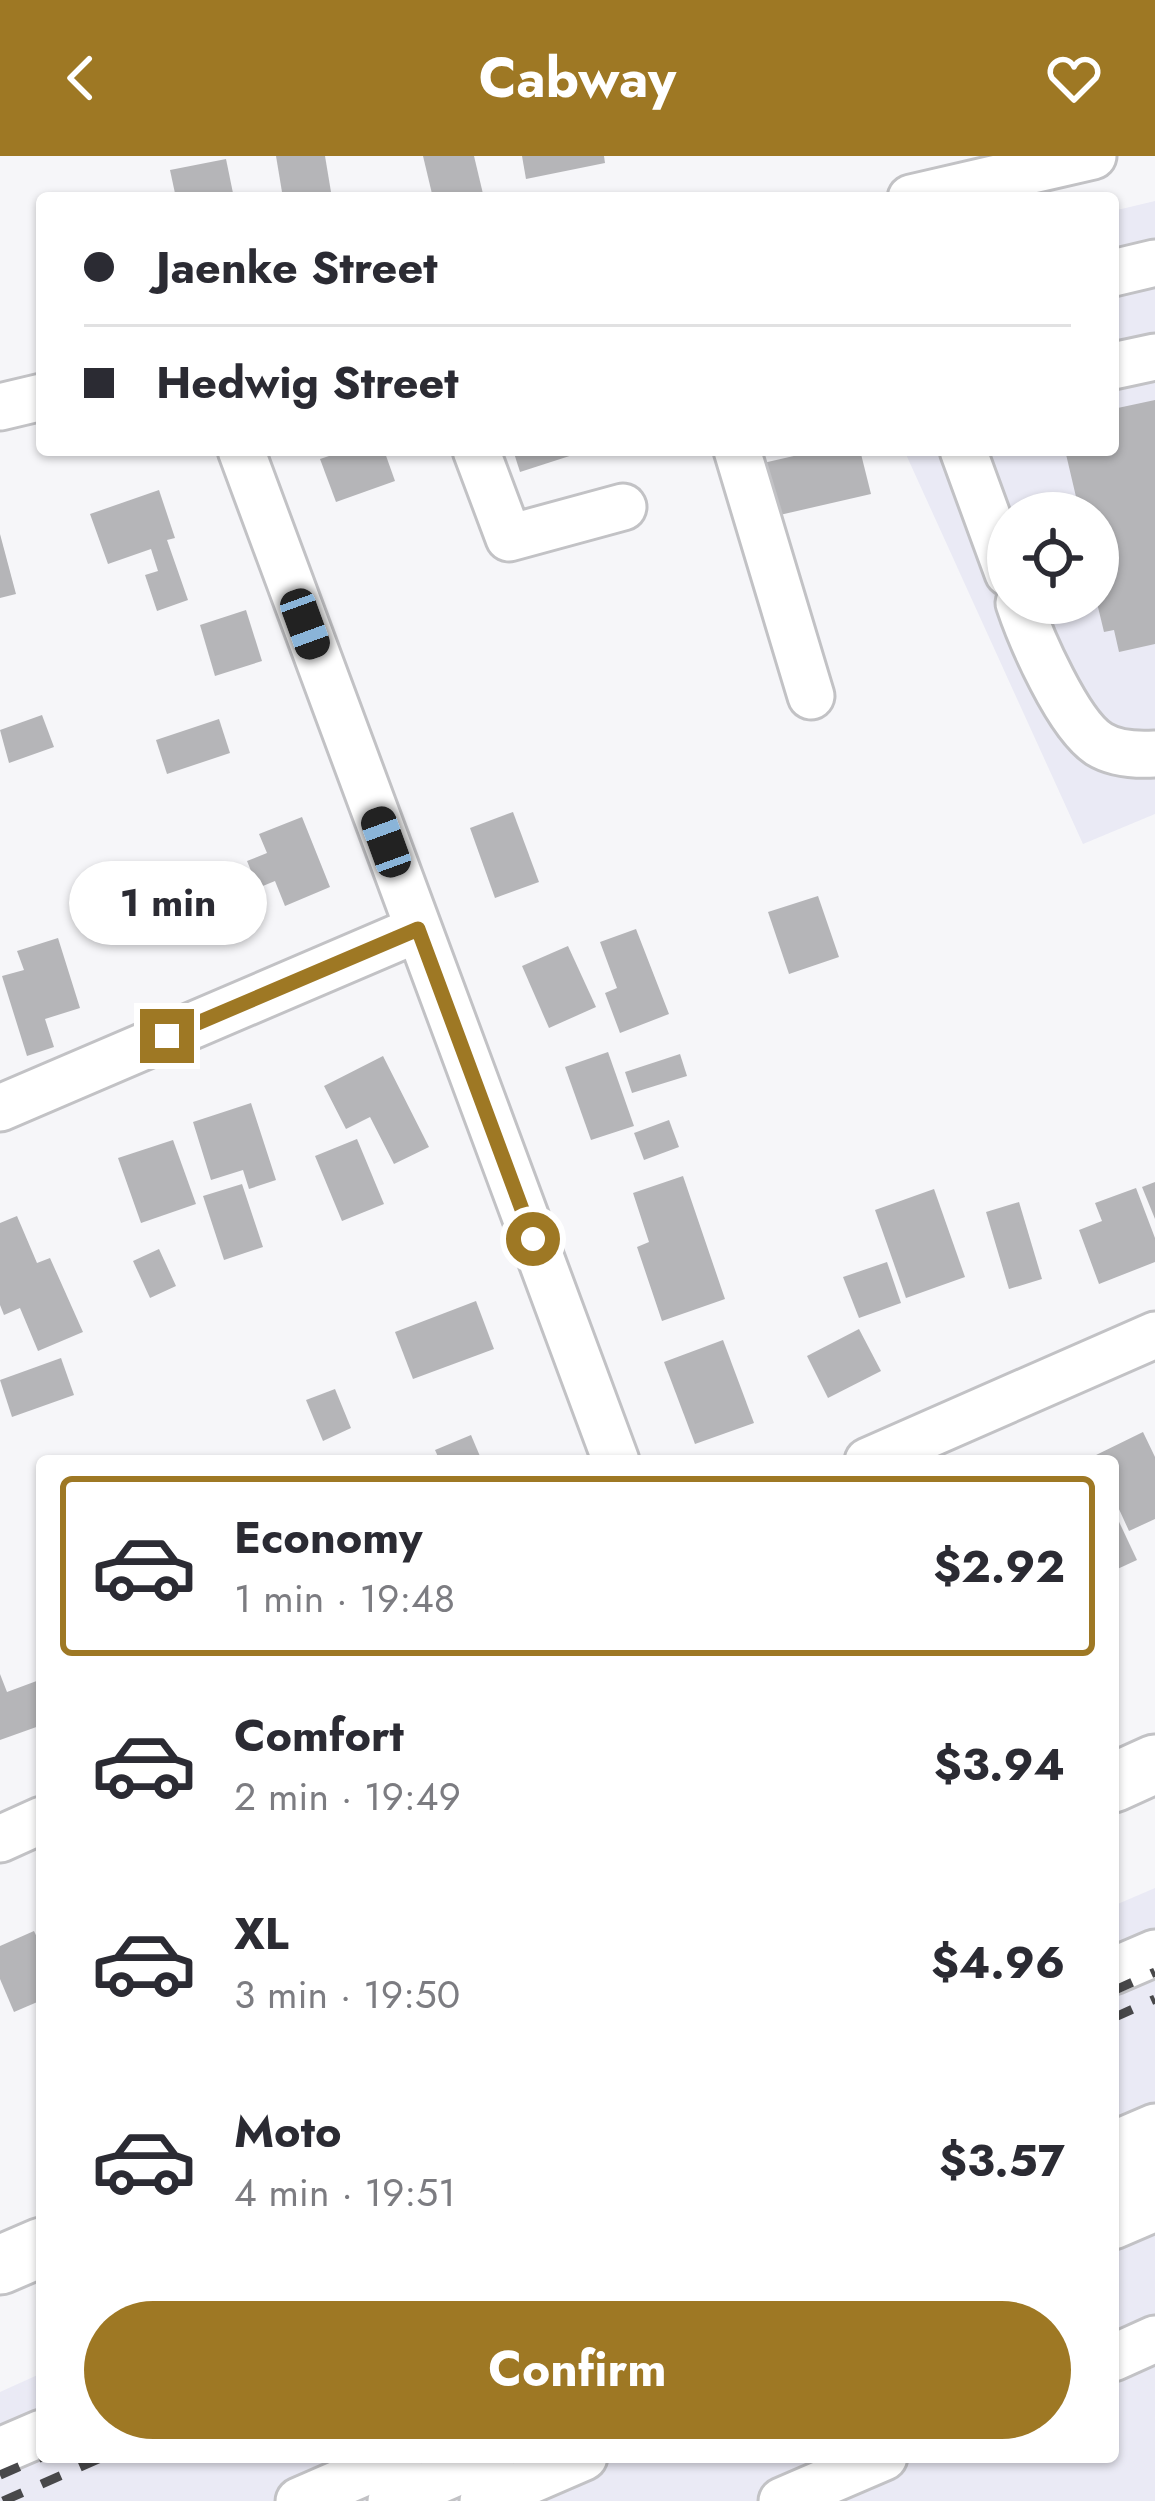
<!DOCTYPE html>
<html lang="en">
<head>
<meta charset="utf-8">
<style>
	body { margin:0; font-family:Jost,sans-serif; background:#f7f7f7; color:#2b2b33; height:100vh; display:flex; flex-direction:column; font-size:45px; white-space:nowrap }
	* { box-sizing:border-box; margin:0 }
	p { font-size:39px; color:#7c7c81 }
	.icon { flex:none; width:66px; height:66px; fill:none; stroke:currentColor; stroke-width:2; stroke-linecap:round; stroke-linejoin:round }
	.map { position:relative; flex:1; overflow:hidden }
	.side { position:absolute; left:36px; top:1299px; width:1083px; height:1008px; display:flex; flex-direction:column; background:#fff; border-radius:12px; box-shadow:0 3px 9px #0004 }
	.side>* { flex:none }
	.banner { position:absolute; left:36px; top:36px; width:1083px; height:264px; border-radius:12px; box-shadow:0 3px 9px #0004; display:grid; align-content:center; height:264px; padding:0 48px; background:#fff }
	.buttons { position:absolute; left:987px; top:336px; display:grid; gap:24px }
	.buttons a { display:grid; place-items:center; width:132px; height:132px; border-radius:50%; background:#fff; box-shadow:0 3px 9px #0004; font-size:60px }
	.end { position:absolute; width:54px; height:54px; margin:-27px; border:15px solid #9e7824; background:#fff; box-shadow:0 0 0 6px #fff }
	.from { border-radius:50% }
	.bubble { position:absolute; height:84px; border-radius:42px; background:#fff; box-shadow:0 3px 9px #0004; font-size:39px; font-weight:700; line-height:84px; text-align:center }
	.car { position:absolute; width:36px; height:72px; margin:-36px -18px; border-radius:15px; box-shadow:0 0 9px 3px #0007; background:linear-gradient(#222 24%,#8ab4d8 0 40%,#222 0 76%,#8ab4d8 0 86%,#222 0) }
	.banner b { display:flex; align-items:center; gap:42px; height:114px; font-size:45px }
	.banner b+b { border-top:3px solid #e1e1e2 }
	.banner i { width:30px; height:30px; background:#2b2b33 }
	ul { padding:21px 0 0; list-style:none }
	li { display:flex; align-items:center; gap:36px; height:180px; margin:0 24px 18px; padding:0 24px; border:6px solid transparent; border-radius:12px }
	li div { flex:1 }
	li b { display:block; font-size:45px }
	li em { font-style:normal; font-weight:700 }
	li.current { border-color:#9e7824 }
	li>.icon { width:108px; height:108px; stroke-width:1.5 }
	.primary-button { display:flex; gap:24px; margin-top:auto; padding:24px 48px }
	.primary-button a { flex:1; height:138px; border-radius:72px; background:#9e7824; color:#fff; font-size:48px; font-weight:700; line-height:138px; text-align:center }
	header { display:flex; justify-content:space-between; align-items:center; height:156px; padding:0 48px; background:#9e7824; color:#fff; font-size:54px; font-weight:700 }
	.map>svg:first-child { display:block }
</style>
</head>
<body>
<header><svg class="icon" aria-label="back" viewBox="0 0 24 24"><path d="M15 5l-7 7 7 7"/></svg>Cabway<svg class="icon" aria-label="heart" viewBox="0 0 24 24"><path d="M12 20l-8-8c-3-5 5-10 8-4 3-6 11-1 8 4z"/></svg></header>
<div class="map">
<svg width="1155" height="2345" viewBox="0 0 1155 2345">
	<rect width="100%" height="100%" fill="#f6f6f9"/>
	<g fill="#eaeaf5" fill-rule="evenodd">
		<path d="M1155,45V658L1083,688L904,294H1113V55ZM1008,357H1098V447H1008Z"/>
		<polygon points="1155,1732 1155,2345 0,2345 0,2236 42,2217 42,2301 1113,2301 1113,1750"/>
	</g>
	<g fill="#b5b5b8">
		<polygon points="276,0 325,0 332,42 283,42"/>
		<polygon points="423,0 474,0 484,42 433,42"/>
		<polygon points="522,0 604,0 605,7 526,23"/>
		<polygon points="226,3 234,42 176,42 170,14"/>
		<polygon points="1155,244 1155,488 1119,496 1114,474 1104,476 1097,447 1098,357 1056,357 1054,350 1077,345 1065,294 1113,294 1113,253"/>
		<polygon points="347,294 384,294 395,325 336,346 320,303"/>
		<polygon points="513,294 585,294 585,295 520,316"/>
		<polygon points="820,294 860,294 871,338 771,361 759,308"/>
		<polygon points="159,334 175,382 167,384 188,444 157,455 145,419 158,415 151,393 108,408 90,358"/>
		<polygon points="0,378 16,438 0,442"/>
		<polygon points="246,454 262,505 215,520 200,469"/>
		<polygon points="42,559 54,591 9,607 0,574"/>
		<polygon points="219,563 230,597 167,618 156,584"/>
		<polygon points="513,656 539,726 495,742 470,672"/>
		<polygon points="302,661 330,731 285,750 275,725 258,732 247,705 267,697 259,678"/>
		<polygon points="818,740 839,801 789,818 768,756"/>
		<polygon points="636,773 669,858 620,877 605,837 617,832 600,786"/>
		<polygon points="58,782 80,852 45,863 54,891 27,900 2,820 24,814 17,795"/>
		<polygon points="568,790 596,851 549,872 522,810"/>
		<polygon points="608,896 634,970 591,984 565,911"/>
		<polygon points="680,898 687,920 632,937 625,916"/>
		<polygon points="383,900 429,991 394,1008 370,961 346,973 324,930"/>
		<polygon points="251,947 276,1024 249,1033 243,1014 211,1024 193,966"/>
		<polygon points="669,964 679,991 644,1004 634,977"/>
		<polygon points="357,983 384,1048 342,1065 315,1000"/>
		<polygon points="173,984 196,1048 141,1067 118,1002"/>
		<polygon points="683,1020 725,1143 662,1165 637,1091 649,1086 633,1037"/>
		<polygon points="1155,1026 1155,1063 1142,1031"/>
		<polygon points="242,1028 263,1091 224,1104 203,1040"/>
		<polygon points="1136,1032 1155,1082 1155,1106 1099,1128 1079,1074 1102,1065 1095,1047"/>
		<polygon points="934,1033 965,1121 906,1142 875,1054"/>
		<polygon points="1019,1046 1042,1123 1009,1133 986,1056"/>
		<polygon points="17,1060 37,1107 50,1102 83,1176 38,1195 20,1152 4,1159 0,1149 0,1067"/>
		<polygon points="159,1093 176,1130 150,1142 133,1105"/>
		<polygon points="887,1106 901,1147 859,1162 843,1121"/>
		<polygon points="476,1145 494,1193 413,1223 395,1176"/>
		<polygon points="859,1173 881,1215 828,1242 807,1200"/>
		<polygon points="723,1184 754,1267 695,1288 664,1206"/>
		<polygon points="61,1202 74,1239 12,1261 0,1224"/>
		<polygon points="335,1233 351,1272 323,1285 306,1244"/>
		<polygon points="1143,1276 1155,1301 1155,1363 1129,1375 1113,1340 1113,1305 1096,1305 1094,1300"/>
		<polygon points="471,1279 482,1305 440,1305 435,1294"/>
		<polygon points="1113,1353 1137,1404 1113,1415"/>
		<polygon points="0,1518 7,1536 42,1523 42,1569 0,1584"/>
		<polygon points="34,1775 42,1792 42,1844 14,1856 0,1823 0,1790"/>
	</g>
	<g fill="none" stroke-linecap="round" stroke-linejoin="round">
		<g stroke="#c2c2c5" stroke-width="51">
			<g id="minor">
				<polyline points="911,42 1093,0"/>
				<polyline points="1113,117 1155,107"/>
				<polyline points="1113,210 1155,201"/>
				<polyline points="0,251 42,241"/>
				<polyline points="241,294 616,1305"/>
				<polyline points="476,294 509,382 623,351"/>
				<polyline points="737,294 811,540"/>
				<polyline points="963,294 1008,417"/>
				<path d="M1019,447C1031,483 1068,568 1099,588C1115,598 1137,599 1155,598"/>
				<polyline points="0,952 418,773"/>
				<polyline points="868,1305 1155,1179"/>
				<polyline points="0,1683 42,1664"/>
				<polyline points="1113,1815 1155,1797"/>
				<polyline points="1113,1989 1155,1971"/>
				<polyline points="1113,2030 1155,2012"/>
				<polyline points="1113,2070 1155,2052"/>
				<polyline points="1113,2202 1155,2183"/>
				<polyline points="0,2295 42,2277"/>
				<polyline points="299,2345 400,2301"/>
				<polyline points="391,2345 492,2301"/>
				<polyline points="483,2345 584,2301"/>
				<polyline points="782,2345 884,2301"/>
			</g>
		</g>
		<g stroke="#c2c2c5" stroke-width="63">
			<g id="major">
				<polyline points="1113,1627 1155,1608"/>
				<polyline points="0,2109 42,2091"/>
			</g>
		</g>
		<use href="#minor" stroke="#fff" stroke-width="45"/>
		<use href="#major" stroke="#fff" stroke-width="57"/>
		<g stroke="#48484a" stroke-width="9" stroke-dasharray="21 21" stroke-linecap="butt">
			<polyline points="1113,1835 1155,1816"/>
			<polyline points="1113,1862 1155,1843"/>
			<polyline points="0,2319 42,2301"/>
			<polyline points="3,2345 103,2301"/>
		</g>
	</g>
	<g fill="none" stroke-linecap="round" stroke-linejoin="round">
		<polyline stroke="#9e7824" stroke-width="15" points="167,880 418,773 533,1083"/>
	</g>
</svg>
<div class="buttons">
<a><svg class="icon" aria-label="locate" viewBox="0 0 24 24"><circle cx="12" cy="12" r="6"/><path d="M12 2v4M12 18v4M2 12h4M18 12h4"/></svg></a>
</div>
<i class="end from" style="left:533px;top:1083px"></i>
<i class="end" style="left:167px;top:880px"></i>
<div class="bubble" style="left:69px;top:705px;width:198px">1 min</div>
<i class="car" style="left:305px;top:468px;rotate:160deg"></i>
<i class="car" style="left:386px;top:686px;rotate:340deg"></i>
<div class="banner">
<b><i class="from"></i>Jaenke Street</b>
<b><i></i>Hedwig Street</b>
</div>
<section class="side">
<ul>
<li class="current"><svg class="icon" aria-label="car" viewBox="0 0 24 24"><path d="M5 17H2v-5l4-1 3-4h7l3 4 3 1v5h-3M9 17h6M6 11h13"/><circle cx="7" cy="17" r="2"/><circle cx="17" cy="17" r="2"/></svg><div><b>Economy</b><p>1 min · 19:48</p></div><em>$2.92</em></li>
<li><svg class="icon" aria-label="car" viewBox="0 0 24 24"><path d="M5 17H2v-5l4-1 3-4h7l3 4 3 1v5h-3M9 17h6M6 11h13"/><circle cx="7" cy="17" r="2"/><circle cx="17" cy="17" r="2"/></svg><div><b>Comfort</b><p>2 min · 19:49</p></div><em>$3.94</em></li>
<li><svg class="icon" aria-label="car" viewBox="0 0 24 24"><path d="M5 17H2v-5l4-1 3-4h7l3 4 3 1v5h-3M9 17h6M6 11h13"/><circle cx="7" cy="17" r="2"/><circle cx="17" cy="17" r="2"/></svg><div><b>XL</b><p>3 min · 19:50</p></div><em>$4.96</em></li>
<li><svg class="icon" aria-label="car" viewBox="0 0 24 24"><path d="M5 17H2v-5l4-1 3-4h7l3 4 3 1v5h-3M9 17h6M6 11h13"/><circle cx="7" cy="17" r="2"/><circle cx="17" cy="17" r="2"/></svg><div><b>Moto</b><p>4 min · 19:51</p></div><em>$3.57</em></li>
</ul>
<div class="primary-button"><a>Confirm</a></div>
</section>
</div>
</body>
</html>
